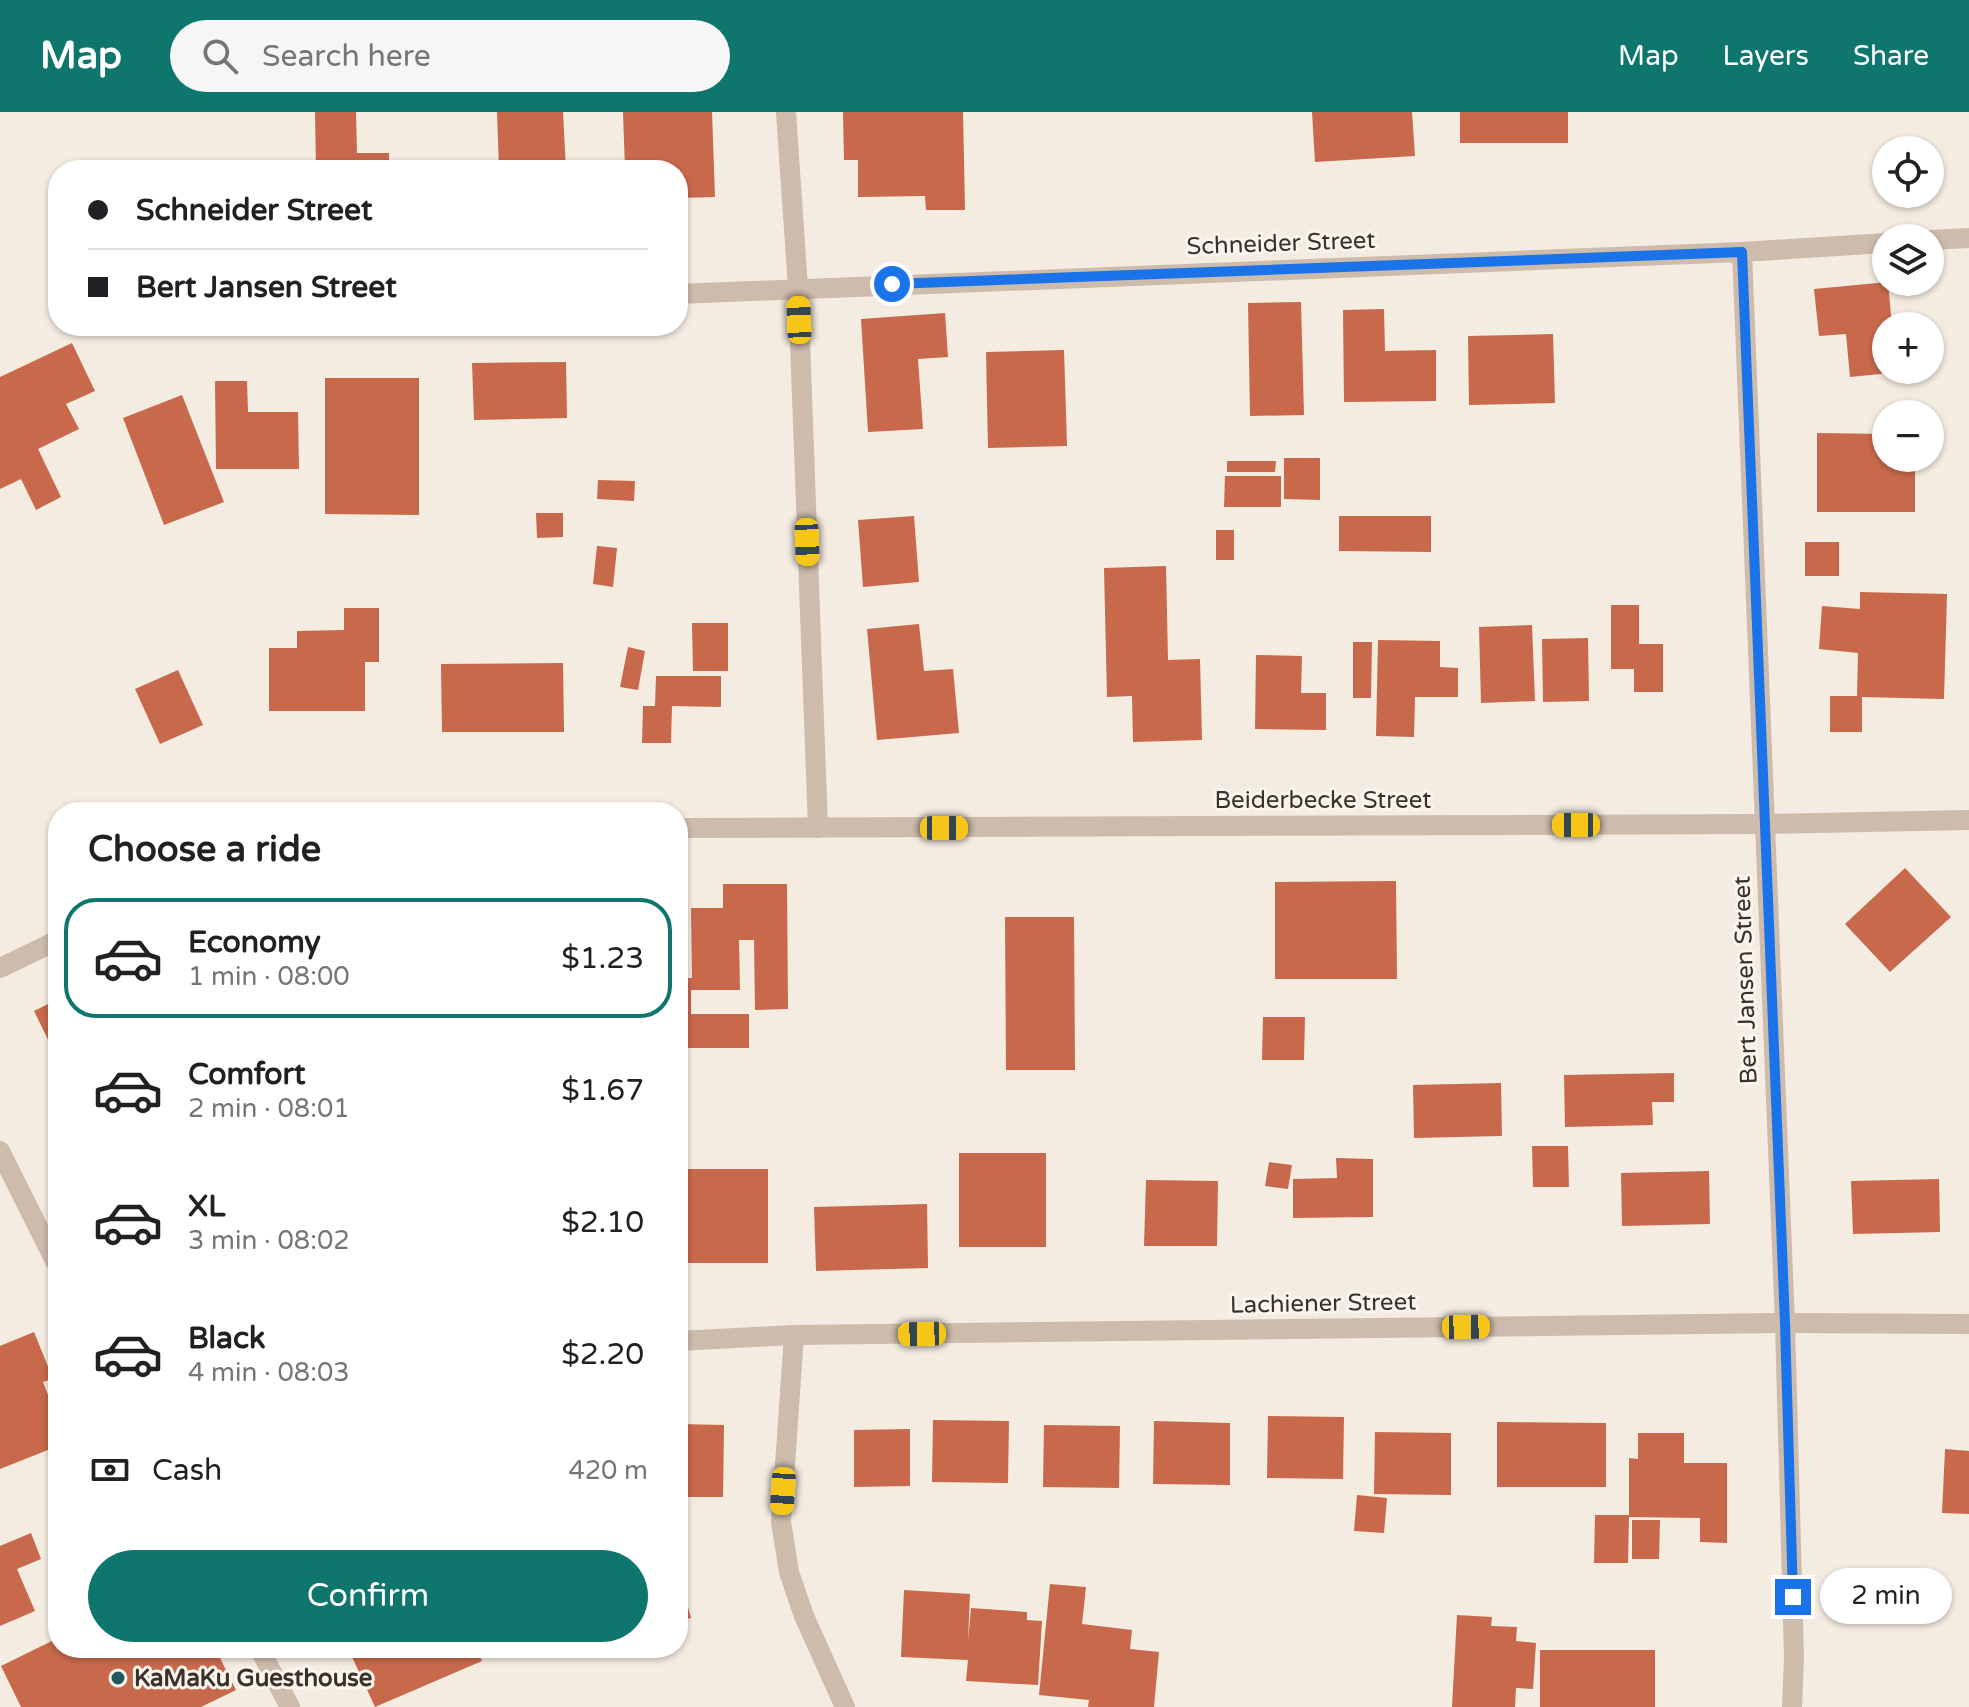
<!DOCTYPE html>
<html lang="en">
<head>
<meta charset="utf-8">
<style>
	body { margin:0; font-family:"Varela Round",sans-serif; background:#f6f6f6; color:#202124; height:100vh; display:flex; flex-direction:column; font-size:30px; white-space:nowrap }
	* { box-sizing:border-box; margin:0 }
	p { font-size:26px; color:#757577 }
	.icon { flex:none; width:44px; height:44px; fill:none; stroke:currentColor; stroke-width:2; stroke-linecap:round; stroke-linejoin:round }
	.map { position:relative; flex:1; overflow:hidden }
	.drawer { position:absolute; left:48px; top:690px; width:640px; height:856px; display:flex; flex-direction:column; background:#fff; border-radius:32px; box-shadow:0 2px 6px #0004 }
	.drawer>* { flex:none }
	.guide { position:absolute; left:48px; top:48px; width:640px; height:176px; border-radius:32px; box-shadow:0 2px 6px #0004; display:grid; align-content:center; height:176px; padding:0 40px; background:#fff }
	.fabs { position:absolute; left:1872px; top:24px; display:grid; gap:16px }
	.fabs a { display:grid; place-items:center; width:72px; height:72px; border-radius:50%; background:#fff; box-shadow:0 2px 6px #0004; font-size:40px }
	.end { position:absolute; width:36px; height:36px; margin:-18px; border:10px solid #1a73e8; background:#fff; box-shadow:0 0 0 4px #fff }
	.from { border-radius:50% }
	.bubble { position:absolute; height:56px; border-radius:28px; background:#fff; box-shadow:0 2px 6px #0004; font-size:26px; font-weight:600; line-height:56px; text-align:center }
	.car { position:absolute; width:24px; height:48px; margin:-24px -12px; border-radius:10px; box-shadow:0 0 6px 2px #0007; background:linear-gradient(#f5c518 24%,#345 0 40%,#f5c518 0 76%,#345 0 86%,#f5c518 0) }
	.guide b { display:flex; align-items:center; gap:28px; height:76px; font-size:30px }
	.guide b+b { border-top:2px solid #e0e0e0 }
	.guide i { width:20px; height:20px; background:#202124 }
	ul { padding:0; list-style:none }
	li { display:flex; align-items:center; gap:24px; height:120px; margin:0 16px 12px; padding:0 24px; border:4px solid transparent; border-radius:32px }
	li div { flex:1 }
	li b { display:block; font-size:30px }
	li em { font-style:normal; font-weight:600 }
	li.selected { border-color:#0f766e }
	li>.icon { width:72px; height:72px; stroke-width:1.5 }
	h2 { padding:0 40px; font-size:36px; line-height:96px }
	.pay { display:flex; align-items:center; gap:20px; height:88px; padding:0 40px; font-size:30px }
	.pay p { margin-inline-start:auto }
	.action { display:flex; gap:16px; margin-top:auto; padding:16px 40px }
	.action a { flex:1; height:92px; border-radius:48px; background:#0f766e; color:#fff; font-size:32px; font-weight:600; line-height:92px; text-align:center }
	header { display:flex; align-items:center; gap:48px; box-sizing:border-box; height:112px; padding:0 40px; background:#0f766e; color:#fff }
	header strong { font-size:38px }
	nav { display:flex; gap:44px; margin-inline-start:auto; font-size:28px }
	.search { width:560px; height:72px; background:#f6f6f6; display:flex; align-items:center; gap:20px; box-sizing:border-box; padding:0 28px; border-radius:44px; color:#757577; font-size:30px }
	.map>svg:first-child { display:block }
</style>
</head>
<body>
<header>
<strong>Map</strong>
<div class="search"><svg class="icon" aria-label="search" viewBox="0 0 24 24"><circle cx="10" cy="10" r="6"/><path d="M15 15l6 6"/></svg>Search here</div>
<nav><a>Map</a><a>Layers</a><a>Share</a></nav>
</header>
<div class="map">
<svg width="1969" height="1595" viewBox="0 0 1969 1595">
	<rect width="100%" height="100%" fill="#f4ebe1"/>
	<g fill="#c8694b">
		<polygon points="315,0 356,0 357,41 389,41 389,58 316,58"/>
		<polygon points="497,0 563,0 566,58 499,58"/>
		<polygon points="623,0 712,0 715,85 678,86 678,58 625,58"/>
		<polygon points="843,0 963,0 965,98 926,98 925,84 858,85 858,48 844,48"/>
		<polygon points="1312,0 1412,0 1415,44 1315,50"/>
		<rect x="1460" y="0" width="108" height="31"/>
		<polygon points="1888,170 1892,214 1886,214 1886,258 1900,258 1900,260 1850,265 1846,222 1819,224 1814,177"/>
		<polygon points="1301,190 1304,303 1250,304 1248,191"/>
		<polygon points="1384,197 1385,239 1436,238 1436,289 1344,290 1343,198"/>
		<polygon points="945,201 948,245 918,247 923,317 868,320 861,207"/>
		<polygon points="1553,222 1555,291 1469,293 1468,224"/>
		<polygon points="72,231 95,279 66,292 79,317 38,337 61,385 36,398 21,367 0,377 0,265"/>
		<polygon points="1064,238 1067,334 988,336 986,240"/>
		<polygon points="566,250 567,306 474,308 472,251"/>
		<polygon points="325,266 419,266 419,403 325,402"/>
		<polygon points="215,269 247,269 248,300 298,300 299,357 216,357"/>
		<polygon points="182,283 224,390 164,413 123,306"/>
		<polygon points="1817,321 1886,322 1886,346 1915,346 1915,400 1817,400"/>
		<polygon points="1284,346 1320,346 1320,388 1284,387"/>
		<polygon points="1227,349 1276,349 1275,360 1227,360"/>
		<polygon points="1225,364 1281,364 1281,395 1224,395"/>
		<polygon points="598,368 635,369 634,389 597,387"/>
		<polygon points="536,401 563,401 563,425 537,426"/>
		<polygon points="914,404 919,470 863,475 858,408"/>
		<polygon points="1339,404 1431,404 1431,440 1339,439"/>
		<rect x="1216" y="418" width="18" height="30"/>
		<rect x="1805" y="430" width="34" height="34"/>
		<polygon points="597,434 617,436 613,475 593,472"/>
		<polygon points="1166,454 1168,548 1200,547 1202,628 1133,630 1132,584 1107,585 1104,456"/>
		<polygon points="1860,480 1947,482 1944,587 1862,585 1862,620 1830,620 1830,584 1857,584 1858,541 1819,537 1822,494 1860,497"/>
		<polygon points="1611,493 1639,493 1639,532 1663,532 1663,580 1634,580 1634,557 1611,557"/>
		<polygon points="344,496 379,496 379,550 365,550 365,599 269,599 269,536 297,536 297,519 344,518"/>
		<polygon points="692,511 728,511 728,559 693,559"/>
		<polygon points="919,512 924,559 953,557 959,621 877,628 867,517"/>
		<polygon points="1532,513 1535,589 1481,591 1479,515"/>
		<polygon points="1588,526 1589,589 1543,590 1542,527"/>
		<polygon points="1378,528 1440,529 1440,555 1458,556 1458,585 1415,585 1414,625 1376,624"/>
		<polygon points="1353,530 1372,530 1371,586 1353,586"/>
		<polygon points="628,535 645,539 638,578 620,575"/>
		<polygon points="1256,543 1302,544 1301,581 1326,581 1326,618 1255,617"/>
		<polygon points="563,551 564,620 442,620 441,552"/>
		<polygon points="178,558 203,613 160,632 135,577"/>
		<polygon points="656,564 721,564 721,595 672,594 671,631 642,631 643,594 655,594"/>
		<polygon points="1905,756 1951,805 1890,860 1845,812"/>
		<polygon points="1396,769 1397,867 1275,867 1275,770"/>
		<polygon points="723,772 787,772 788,897 755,898 754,828 739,828 740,878 691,878 691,902 749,902 749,936 678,936 678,866 692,866 691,796 723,796"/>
		<polygon points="1005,805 1074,805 1075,958 1006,958"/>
		<polygon points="58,887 58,948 34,899"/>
		<polygon points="1263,905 1305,905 1304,948 1262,948"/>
		<polygon points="1674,961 1674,990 1652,990 1653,1013 1565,1015 1564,963"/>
		<polygon points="1501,971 1502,1024 1414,1026 1413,973"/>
		<polygon points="1532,1034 1568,1034 1569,1075 1533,1075"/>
		<rect x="959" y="1041" width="87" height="94"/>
		<polygon points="1336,1046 1373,1047 1373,1105 1293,1106 1293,1067 1337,1066"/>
		<polygon points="1269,1050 1292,1053 1288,1077 1265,1074"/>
		<rect x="681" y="1057" width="87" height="94"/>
		<polygon points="1709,1059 1710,1112 1622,1114 1621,1061"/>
		<polygon points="1939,1067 1940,1120 1853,1122 1851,1069"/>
		<polygon points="1146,1068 1218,1069 1217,1134 1144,1134"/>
		<polygon points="927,1092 928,1156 816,1159 814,1095"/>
		<polygon points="34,1220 53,1267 43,1270 58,1309 58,1334 0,1357 0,1234"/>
		<polygon points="1268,1304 1344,1305 1343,1367 1267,1366"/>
		<polygon points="933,1308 1009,1309 1008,1371 932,1370"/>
		<polygon points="1154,1309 1230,1311 1230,1373 1153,1372"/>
		<polygon points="1497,1310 1606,1311 1606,1375 1497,1375"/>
		<polygon points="678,1312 724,1313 723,1385 678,1385"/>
		<polygon points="1044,1313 1120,1314 1119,1376 1043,1375"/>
		<polygon points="910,1317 910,1374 854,1375 854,1318"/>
		<polygon points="1375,1320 1451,1321 1451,1383 1374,1382"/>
		<polygon points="1638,1321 1684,1321 1684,1351 1727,1351 1727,1431 1700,1430 1700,1406 1629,1405 1628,1451 1594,1451 1595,1403 1629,1403 1629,1346 1638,1347"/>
		<polygon points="1945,1337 1969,1339 1969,1402 1942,1401"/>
		<polygon points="1357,1383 1387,1386 1384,1421 1354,1419"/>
		<polygon points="1632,1408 1660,1408 1659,1447 1632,1447"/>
		<polygon points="31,1421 41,1447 17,1457 35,1499 0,1514 0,1434"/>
		<polygon points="678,1460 691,1506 678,1509"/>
		<polygon points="1050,1472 1086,1475 1082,1512 1132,1518 1130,1537 1159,1540 1154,1595 1088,1595 1089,1588 1039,1583"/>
		<polygon points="904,1478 970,1482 968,1530 971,1496 1027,1500 1027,1508 1042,1509 1038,1573 966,1569 968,1548 901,1545"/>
		<polygon points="1457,1503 1492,1505 1491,1514 1517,1515 1516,1529 1536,1531 1533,1577 1516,1576 1515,1595 1452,1595"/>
		<polygon points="58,1526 58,1536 215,1536 236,1578 201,1595 21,1595 1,1554"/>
		<polygon points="348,1536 476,1536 482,1549 375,1595"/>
		<rect x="1540" y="1538" width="115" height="57"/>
	</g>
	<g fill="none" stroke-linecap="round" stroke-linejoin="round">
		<g stroke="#cdbbac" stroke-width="20">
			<polyline points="786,0 798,176 818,716"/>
			<polyline points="1930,128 1969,126"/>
			<polyline points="1742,140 1785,1211 1794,1545 1792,1595"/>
			<polyline points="678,182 1742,140 1886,131"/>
			<polyline points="678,716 1765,712 1969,708"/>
			<polyline points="0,856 58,828"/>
			<polyline points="0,1039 58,1155"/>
			<polyline points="794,1223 781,1410 789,1460 804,1504 845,1595"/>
			<polyline points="678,1229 794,1223 1785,1211 1969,1212"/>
			<polyline points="259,1536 290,1595"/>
		</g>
	</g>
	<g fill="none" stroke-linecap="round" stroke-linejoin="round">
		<polyline stroke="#1a73e8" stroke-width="10" points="892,172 1742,140 1785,1211 1793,1485"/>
	</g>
	<circle fill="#1f5a5e" stroke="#fbf5ee" stroke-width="3" cx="118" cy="1566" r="8"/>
	<g text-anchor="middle" stroke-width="6" stroke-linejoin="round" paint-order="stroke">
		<g font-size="24" fill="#3b302b" stroke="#fbf5ee">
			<text transform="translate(1281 131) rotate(-2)" y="8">Schneider Street</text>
			<text x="1323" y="696">Beiderbecke Street</text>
			<text transform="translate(1745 868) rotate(-92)" y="8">Bert Jansen Street</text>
			<text transform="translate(1323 1191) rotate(-1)" y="8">Lachiener Street</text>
		</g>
		<g font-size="24" font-weight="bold" fill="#3b302b" stroke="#fbf5ee" text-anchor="start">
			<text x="134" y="1574">KaMaKu Guesthouse</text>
		</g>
	</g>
</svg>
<div class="fabs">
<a><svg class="icon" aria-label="locate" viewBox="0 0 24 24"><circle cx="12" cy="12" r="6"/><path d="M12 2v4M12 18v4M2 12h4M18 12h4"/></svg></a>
<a><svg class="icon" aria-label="layers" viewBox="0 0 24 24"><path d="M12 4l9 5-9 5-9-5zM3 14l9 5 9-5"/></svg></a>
<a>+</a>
<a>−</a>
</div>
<i class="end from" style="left:892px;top:172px"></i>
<i class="end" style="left:1793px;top:1485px"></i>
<div class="bubble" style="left:1820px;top:1456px;width:132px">2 min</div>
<i class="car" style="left:799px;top:208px;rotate:358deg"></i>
<i class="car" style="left:807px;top:430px;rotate:178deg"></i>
<i class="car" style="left:1576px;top:713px;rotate:270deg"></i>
<i class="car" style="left:944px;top:716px;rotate:90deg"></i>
<i class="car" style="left:1466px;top:1215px;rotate:89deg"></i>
<i class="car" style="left:922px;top:1222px;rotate:269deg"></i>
<i class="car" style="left:783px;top:1379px;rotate:184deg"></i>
<div class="guide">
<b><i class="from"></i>Schneider Street</b>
<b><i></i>Bert Jansen Street</b>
</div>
<section class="drawer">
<h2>Choose a ride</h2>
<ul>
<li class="selected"><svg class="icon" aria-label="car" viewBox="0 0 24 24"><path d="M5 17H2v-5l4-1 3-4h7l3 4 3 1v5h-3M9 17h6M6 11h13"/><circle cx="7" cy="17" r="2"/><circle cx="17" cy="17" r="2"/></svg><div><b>Economy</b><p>1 min · 08:00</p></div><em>$1.23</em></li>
<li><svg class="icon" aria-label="car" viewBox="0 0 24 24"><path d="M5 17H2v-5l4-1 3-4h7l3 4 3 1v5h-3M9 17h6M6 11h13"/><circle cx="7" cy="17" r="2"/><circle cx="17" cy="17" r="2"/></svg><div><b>Comfort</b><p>2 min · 08:01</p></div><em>$1.67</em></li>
<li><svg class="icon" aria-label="car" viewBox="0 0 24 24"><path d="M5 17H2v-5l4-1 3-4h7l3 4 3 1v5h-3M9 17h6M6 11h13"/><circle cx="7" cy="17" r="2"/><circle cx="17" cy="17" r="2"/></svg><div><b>XL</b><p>3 min · 08:02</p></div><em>$2.10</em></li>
<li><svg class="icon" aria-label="car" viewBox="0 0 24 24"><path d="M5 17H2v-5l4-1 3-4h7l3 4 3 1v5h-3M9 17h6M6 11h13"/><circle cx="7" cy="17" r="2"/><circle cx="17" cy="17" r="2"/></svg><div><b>Black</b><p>4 min · 08:03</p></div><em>$2.20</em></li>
</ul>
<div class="pay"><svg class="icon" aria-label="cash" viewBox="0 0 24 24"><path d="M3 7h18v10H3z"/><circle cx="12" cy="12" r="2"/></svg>Cash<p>420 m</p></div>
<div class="action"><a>Confirm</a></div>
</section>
</div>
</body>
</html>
